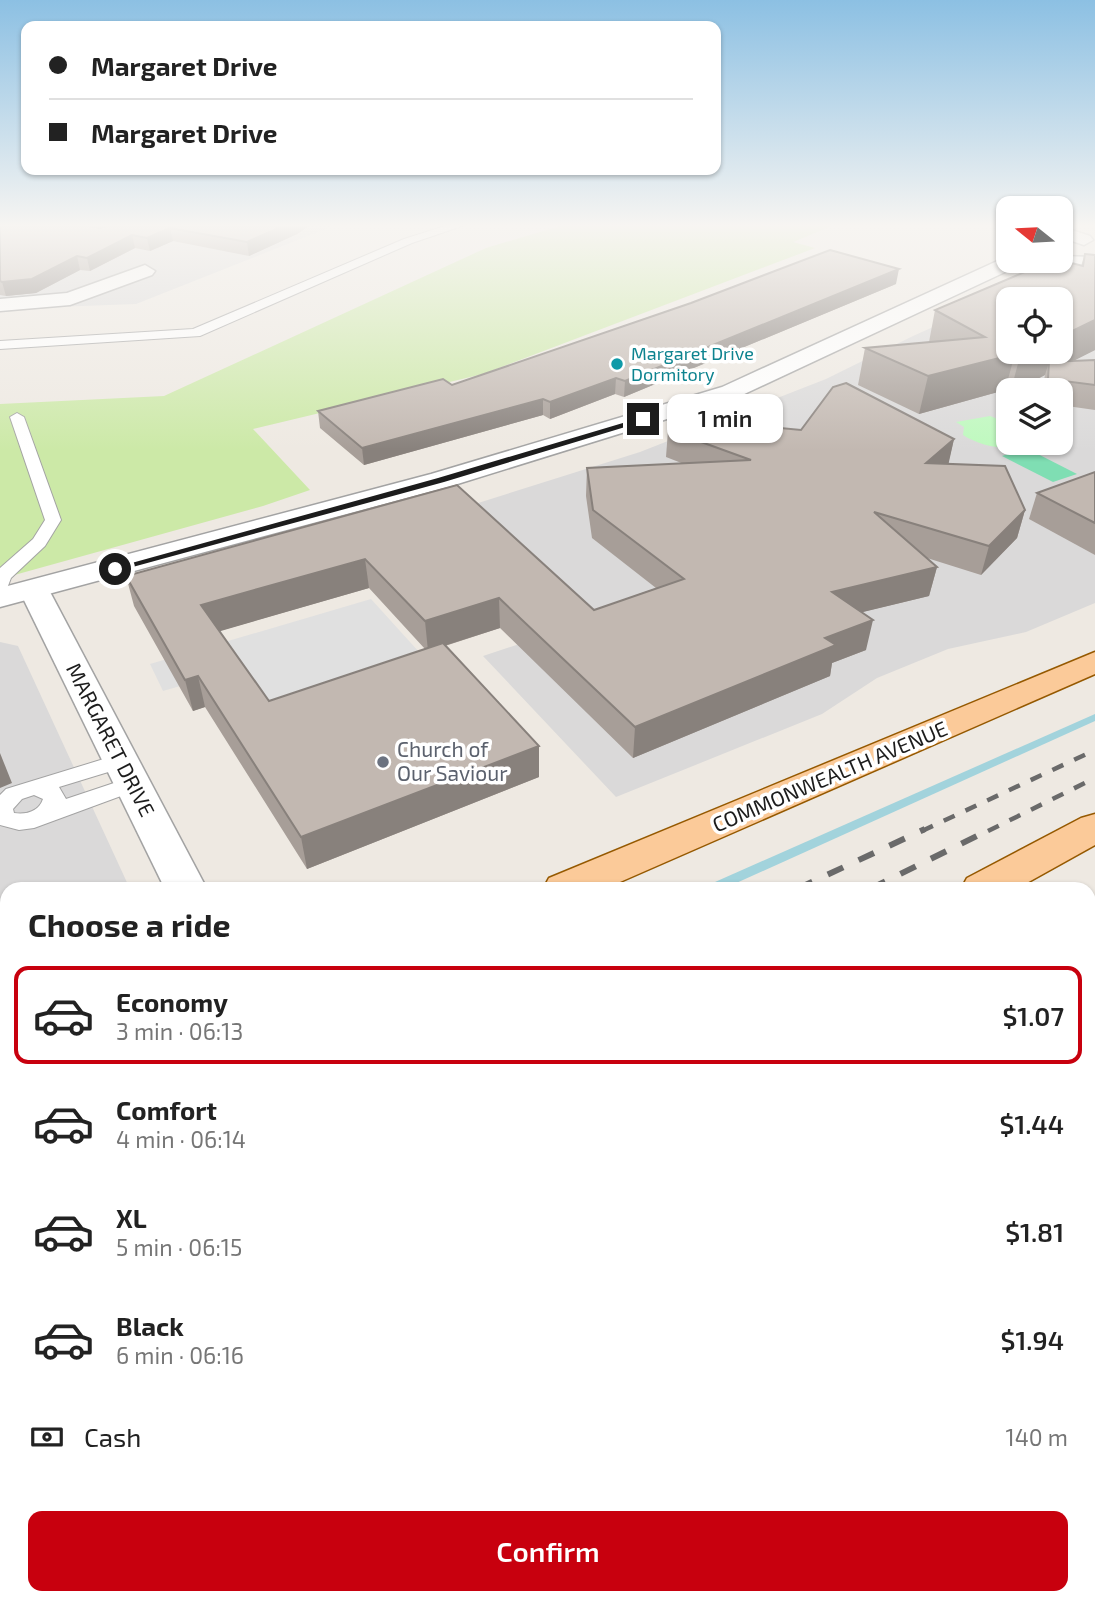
<!DOCTYPE html>
<html lang="en">
<head>
<meta charset="utf-8">
<style>
	body { margin:0; font-family:"Exo 2",sans-serif; background:#f6f6f6; color:#222; height:100vh; display:flex; flex-direction:column; font-size:26px; white-space:nowrap }
	* { box-sizing:border-box; margin:0 }
	p { font-size:23px; color:#767676 }
	.icon { flex:none; width:38px; height:38px; fill:none; stroke:currentColor; stroke-width:2; stroke-linecap:round; stroke-linejoin:round }
	.map { position:relative; flex:1; overflow:hidden }
	.drawer { position:absolute; left:0px; top:882px; width:1096px; height:723px; display:flex; flex-direction:column; background:#fff; border-radius:21px 21px 0 0; box-shadow:0 2px 5px #0004 }
	.drawer>* { flex:none }
	.banner { position:absolute; left:21px; top:21px; width:700px; height:154px; border-radius:14px; box-shadow:0 2px 5px #0004; display:grid; align-content:center; height:154px; padding:0 28px; background:#fff }
	.needle { width:46px; rotate:288deg }
	.buttons { position:absolute; left:996px; top:196px; display:grid; gap:14px }
	.buttons a { display:grid; place-items:center; width:77px; height:77px; border-radius:14px; background:#fff; box-shadow:0 2px 5px #0004; font-size:35px }
	.end { position:absolute; width:32px; height:32px; margin:-16px; border:9px solid #1c1c1c; background:#fff; box-shadow:0 0 0 4px #fff }
	.from { border-radius:50% }
	.bubble { position:absolute; height:49px; border-radius:14px; background:#fff; box-shadow:0 2px 5px #0004; font-size:23px; font-weight:600; line-height:49px; text-align:center }
	.banner b { display:flex; align-items:center; gap:24px; height:66px; font-size:26px }
	.banner b+b { border-top:2px solid #e0e0e0 }
	.banner i { width:18px; height:18px; background:#222 }
	ul { padding:0; list-style:none }
	li { display:flex; align-items:center; gap:21px; height:98px; margin:0 14px 10px; padding:0 14px; border:4px solid transparent; border-radius:14px }
	li div { flex:1 }
	li b { display:block; font-size:26px }
	li em { font-style:normal; font-weight:600 }
	li.current { border-color:#c8000e }
	li>.icon { width:63px; height:63px; stroke-width:1.5 }
	h2 { padding:0 28px; font-size:32px; line-height:84px }
	.pay { display:flex; align-items:center; gap:18px; height:77px; padding:0 28px; font-size:26px }
	.pay p { margin-inline-start:auto }
	.primary-button { display:flex; gap:14px; margin-top:auto; padding:14px 28px }
	.primary-button a { flex:1; height:80px; border-radius:14px; background:#c8000e; color:#fff; font-size:28px; font-weight:600; line-height:80px; text-align:center }
	.map>svg:first-child { display:block }
</style>
</head>
<body>
<div class="map">
<svg width="1095" height="1604" viewBox="0 0 1095 1604">
	<rect width="100%" height="100%" fill="#eee9e2"/>
	<g fill="#dad9d9" fill-rule="evenodd">
		<polygon points="0,226 333,226 136,304 0,309"/>
		<path d="M1095,272V603L1026,632L948,649L877,678L822,714L616,797L483,656L601,617L475,504L640,452L826,379L913,336L1054,273ZM1008,299H1060V352H1008ZM1008,390H1060V443H1008Z"/>
		<polygon points="0,642 18,646 130,889 7,889 7,1044 0,1047"/>
		<polygon points="1095,920 1095,1604 0,1604 0,1538 7,1535 7,1598 1088,1598 1088,924"/>
	</g>
	<g fill="#cce9a7">
		<polygon points="560,226 832,226 793,242 815,248 483,374 253,429 310,490 263,506 0,579 0,404 164,396 486,248"/>
		<polygon points="788,1598 865,1598 878,1604 792,1604"/>
	</g>
	<path fill="#bef9be" d="M990,416L1008,423V443H1029C1010,453 980,446 963,435L964,427L956,422Z"/>
	<polygon fill="#7fdeb3" points="1026,448 1077,474 1053,482 1002,456"/>
	<g fill="#e0e0e0">
		<polygon points="371,599 439,674 274,729 236,670 163,691 150,664"/>
		<polygon points="1088,1330 1095,1336 1095,1436 1089,1441"/>
	</g>
	<g fill="none" stroke-linecap="round" stroke-linejoin="round">
		<g fill="#a2d3dc" fill-rule="evenodd">
			<polygon points="1095,714 1095,721 723,889 704,889 706,886"/>
			<polygon points="7,1196 7,1212 0,1215 0,1199"/>
		</g>
		<g stroke="#a3a3a3" stroke-width="2">
			<g id="service">
				<polygon points="445,226 462,226 412,243 200,336 0,349 0,341 193,329 404,239"/>
				<polygon points="17,413 24,417 61,520 45,546 11,578 6,591 0,592 0,568 33,539 45,520 10,417"/>
				<path d="M120,754L128,756L131,761L128,766L59,787L66,799L132,777L140,779L143,784L140,789L34,828L19,830L0,825V795L6,789ZM34,795L43,799C39,811 27,815 14,813L13,809L22,799Z"/>
			</g>
		</g>
		<g stroke="#a3a3a3" stroke-width="3">
			<g id="minor">
				<polygon points="1060,226 1090,236 1093,240 1084,245 1060,237"/>
				<polygon points="145,265 155,271 152,275 70,305 0,311 0,299 67,293"/>
				<polygon points="34,581 45,583 49,590 207,889 165,889 19,590 23,583"/>
			</g>
		</g>
		<g stroke="#a3a3a3" stroke-width="3">
			<g id="tertiary">
				<polygon points="1060,256 1095,257 1095,269 1055,267 1046,261 1060,261"/>
				<polygon points="1006,257 1008,261 1022,261 1020,265 738,397 451,486 0,607 0,588 431,474 722,387"/>
			</g>
		</g>
		<g stroke="#955900" stroke-width="3">
			<g id="primary">
				<polygon points="1095,652 1095,674 604,889 543,889 549,878"/>
				<polygon points="1095,814 1095,845 1016,889 961,889 967,878 1081,818"/>
				<polygon points="7,1090 7,1133 0,1136 0,1092"/>
				<polygon points="7,1343 7,1403 0,1406 0,1346"/>
			</g>
		</g>
		<use href="#service" fill="#fff" fill-rule="evenodd"/>
		<use href="#minor" fill="#fff" fill-rule="evenodd"/>
		<use href="#tertiary" fill="#fff" fill-rule="evenodd"/>
		<use href="#primary" fill="#fbca99" fill-rule="evenodd"/>
		<g stroke="#6a6a6a" stroke-width="4.5" stroke-dasharray="12 12" stroke-linecap="butt">
			<polyline points="922,831 1095,750"/>
			<polyline points="988,831 1095,778"/>
		</g>
		<g stroke="#6a6a6a" stroke-width="6" stroke-dasharray="17 17" stroke-linecap="butt">
			<polyline points="797,889 925,829"/>
			<polyline points="870,889 991,829"/>
		</g>
		<g stroke="#6a6a6a" stroke-width="8" stroke-dasharray="22 22" stroke-linecap="butt">
			<polyline points="0,1262 7,1258"/>
			<polyline points="0,1317 7,1314"/>
		</g>
	</g>
	<g fill="#a79e98" fill-rule="evenodd">
		<polygon points="0,226 309,226 297,234 249,256 173,241 150,251 135,248 90,271 80,270 36,293 6,296 0,295"/>
		<polygon points="1085,254 1095,350 1072,361 1095,360 1095,410 1060,405 1060,390 1042,390 1045,375 1016,390 1008,390 1008,392 1005,390 919,414 858,385 865,348 929,342 935,310 1081,266"/>
		<polygon points="896,284 624,397 615,394 550,419 543,415 364,465 320,428 318,411 452,385"/>
		<path d="M668,430H801L954,439L948,464L1025,510L1017,538L981,575L927,558L937,567L929,596L862,612L866,650L832,663L830,676L633,758L500,628L445,646L539,746V777L307,869L205,707L193,711L134,606L126,576L457,485L594,610L656,588L592,538L586,496L587,468L684,464L666,457ZM369,588L425,649L269,701L219,631Z"/>
		<polygon points="1095,472 1095,555 1029,519 1037,493"/>
		<polygon points="1095,1209 1095,1264 1088,1257 1088,1213"/>
	</g>
	<g fill="#88817c">
		<polygon points="283,226 309,226 297,234 249,256 247,242"/>
		<polygon points="170,228 173,241 150,251 147,238"/>
		<polygon points="132,235 135,248 90,271 87,258"/>
		<polygon points="77,256 80,270 36,293 6,296 2,282"/>
		<polygon points="899,269 896,284 624,397 625,381"/>
		<polygon points="1095,320 1095,350 1048,374 1049,362 1045,375 1016,390 1011,390 1020,356 1030,352 1060,352 1060,337"/>
		<polygon points="1015,354 1005,390 919,414 928,376"/>
		<polygon points="616,378 615,394 550,419 550,402"/>
		<polygon points="543,399 543,415 364,465 362,448"/>
		<polygon points="954,439 948,466 926,463"/>
		<polygon points="1025,510 1017,538 981,575 989,546"/>
		<polygon points="365,559 369,588 207,635 201,605"/>
		<polygon points="937,567 929,596 826,621 832,592"/>
		<polygon points="499,598 500,628 428,651 425,621"/>
		<polygon points="873,620 866,650 832,663 830,676 633,758 635,727 825,638"/>
		<polygon points="198,676 205,707 193,711 185,680"/>
		<polygon points="539,746 539,777 307,869 301,837"/>
		<polygon points="0,753 12,783 0,788"/>
	</g>
	<g fill="#c2b8b1" stroke="#88817c" stroke-width="2">
		<polygon points="0,226 90,226 100,228 105,226 283,226 247,242 170,228 147,238 132,235 87,258 77,256 32,279 2,282 0,281"/>
		<polygon points="830,250 899,269 625,381 616,378 550,402 543,399 362,448 318,411 443,379 452,385 691,303"/>
		<polygon points="1085,254 1095,255 1095,320 1060,337 1060,299 1008,299 1008,352 1030,352 1020,356 1015,354 928,376 865,348 985,337 935,310 1051,261 1060,260 1083,266"/>
		<polygon points="1095,360 1095,385 1048,379 1049,362"/>
		<polygon points="846,383 954,439 926,463 1005,466 1025,510 989,546 874,512 937,567 832,592 873,620 825,638 836,645 635,727 499,598 425,621 365,559 201,605 269,701 443,643 539,746 301,837 198,676 185,680 126,576 457,485 594,610 684,579 593,510 587,468 751,460 668,430 748,425 801,430 833,387"/>
		<polygon points="1095,472 1095,523 1037,493"/>
		<polygon points="1095,1209 1095,1234 1088,1227 1088,1213"/>
		<polygon points="202,1598 298,1598 300,1604 192,1604"/>
	</g>
	<linearGradient id="sky" x2="0" y2="1"><stop stop-color="#8cc0e3"/><stop offset="0.5" stop-color="#f7f5f2"/><stop offset="1" stop-color="#f7f5f2" stop-opacity="0"/></linearGradient>
	<rect width="1095" height="451" fill="url(#sky)"/>
	<polygon fill="#1c1c1c" points="643,417 645,421 444,482 118,571 110,569 438,478"/>
	<circle fill="#0f9aa8" stroke="#fff" stroke-width="2.5" cx="617" cy="364" r="7"/>
	<circle fill="#6b7280" stroke="#fff" stroke-width="2.5" cx="383" cy="762" r="7"/>
	<g text-anchor="middle" stroke-width="7" stroke-linejoin="round" paint-order="stroke">
		<g font-size="18" fill="#0d838f" stroke="#fff" text-anchor="start">
			<text x="631" y="360">Margaret Drive<tspan x="631" dy="21">Dormitory</tspan></text>
		</g>
		<g font-size="21" fill="#1c1c1c" stroke="#fff">
			<text transform="translate(110 740) rotate(63)" y="7">MARGARET DRIVE</text>
			<text transform="translate(830 777) rotate(-23)" y="7">COMMONWEALTH AVENUE</text>
		</g>
		<g font-size="21" fill="#5b616d" stroke="#fff" text-anchor="start">
			<text x="397" y="757">Church of<tspan x="397" dy="24">Our Saviour</tspan></text>
		</g>
	</g>
</svg>
<div class="buttons">
<a><svg class="needle" viewBox="-14 -14 28 28"><path d="M0-13l5 13h-10z" fill="#e53935"/><path d="M0 13l5-13h-10z" fill="#767676"/></svg></a>
<a><svg class="icon" aria-label="locate" viewBox="0 0 24 24"><circle cx="12" cy="12" r="6"/><path d="M12 2v4M12 18v4M2 12h4M18 12h4"/></svg></a>
<a><svg class="icon" aria-label="layers" viewBox="0 0 24 24"><path d="M12 4l9 5-9 5-9-5zM3 14l9 5 9-5"/></svg></a>
</div>
<i class="end from" style="left:115px;top:569px"></i>
<i class="end" style="left:643px;top:419px"></i>
<div class="bubble" style="left:667px;top:394px;width:116px">1 min</div>
<div class="banner">
<b><i class="from"></i>Margaret Drive</b>
<b><i></i>Margaret Drive</b>
</div>
<section class="drawer">
<h2>Choose a ride</h2>
<ul>
<li class="current"><svg class="icon" aria-label="car" viewBox="0 0 24 24"><path d="M5 17H2v-5l4-1 3-4h7l3 4 3 1v5h-3M9 17h6M6 11h13"/><circle cx="7" cy="17" r="2"/><circle cx="17" cy="17" r="2"/></svg><div><b>Economy</b><p>3 min · 06:13</p></div><em>$1.07</em></li>
<li><svg class="icon" aria-label="car" viewBox="0 0 24 24"><path d="M5 17H2v-5l4-1 3-4h7l3 4 3 1v5h-3M9 17h6M6 11h13"/><circle cx="7" cy="17" r="2"/><circle cx="17" cy="17" r="2"/></svg><div><b>Comfort</b><p>4 min · 06:14</p></div><em>$1.44</em></li>
<li><svg class="icon" aria-label="car" viewBox="0 0 24 24"><path d="M5 17H2v-5l4-1 3-4h7l3 4 3 1v5h-3M9 17h6M6 11h13"/><circle cx="7" cy="17" r="2"/><circle cx="17" cy="17" r="2"/></svg><div><b>XL</b><p>5 min · 06:15</p></div><em>$1.81</em></li>
<li><svg class="icon" aria-label="car" viewBox="0 0 24 24"><path d="M5 17H2v-5l4-1 3-4h7l3 4 3 1v5h-3M9 17h6M6 11h13"/><circle cx="7" cy="17" r="2"/><circle cx="17" cy="17" r="2"/></svg><div><b>Black</b><p>6 min · 06:16</p></div><em>$1.94</em></li>
</ul>
<div class="pay"><svg class="icon" aria-label="cash" viewBox="0 0 24 24"><path d="M3 7h18v10H3z"/><circle cx="12" cy="12" r="2"/></svg>Cash<p>140 m</p></div>
<div class="primary-button"><a>Confirm</a></div>
</section>
</div>
</body>
</html>
